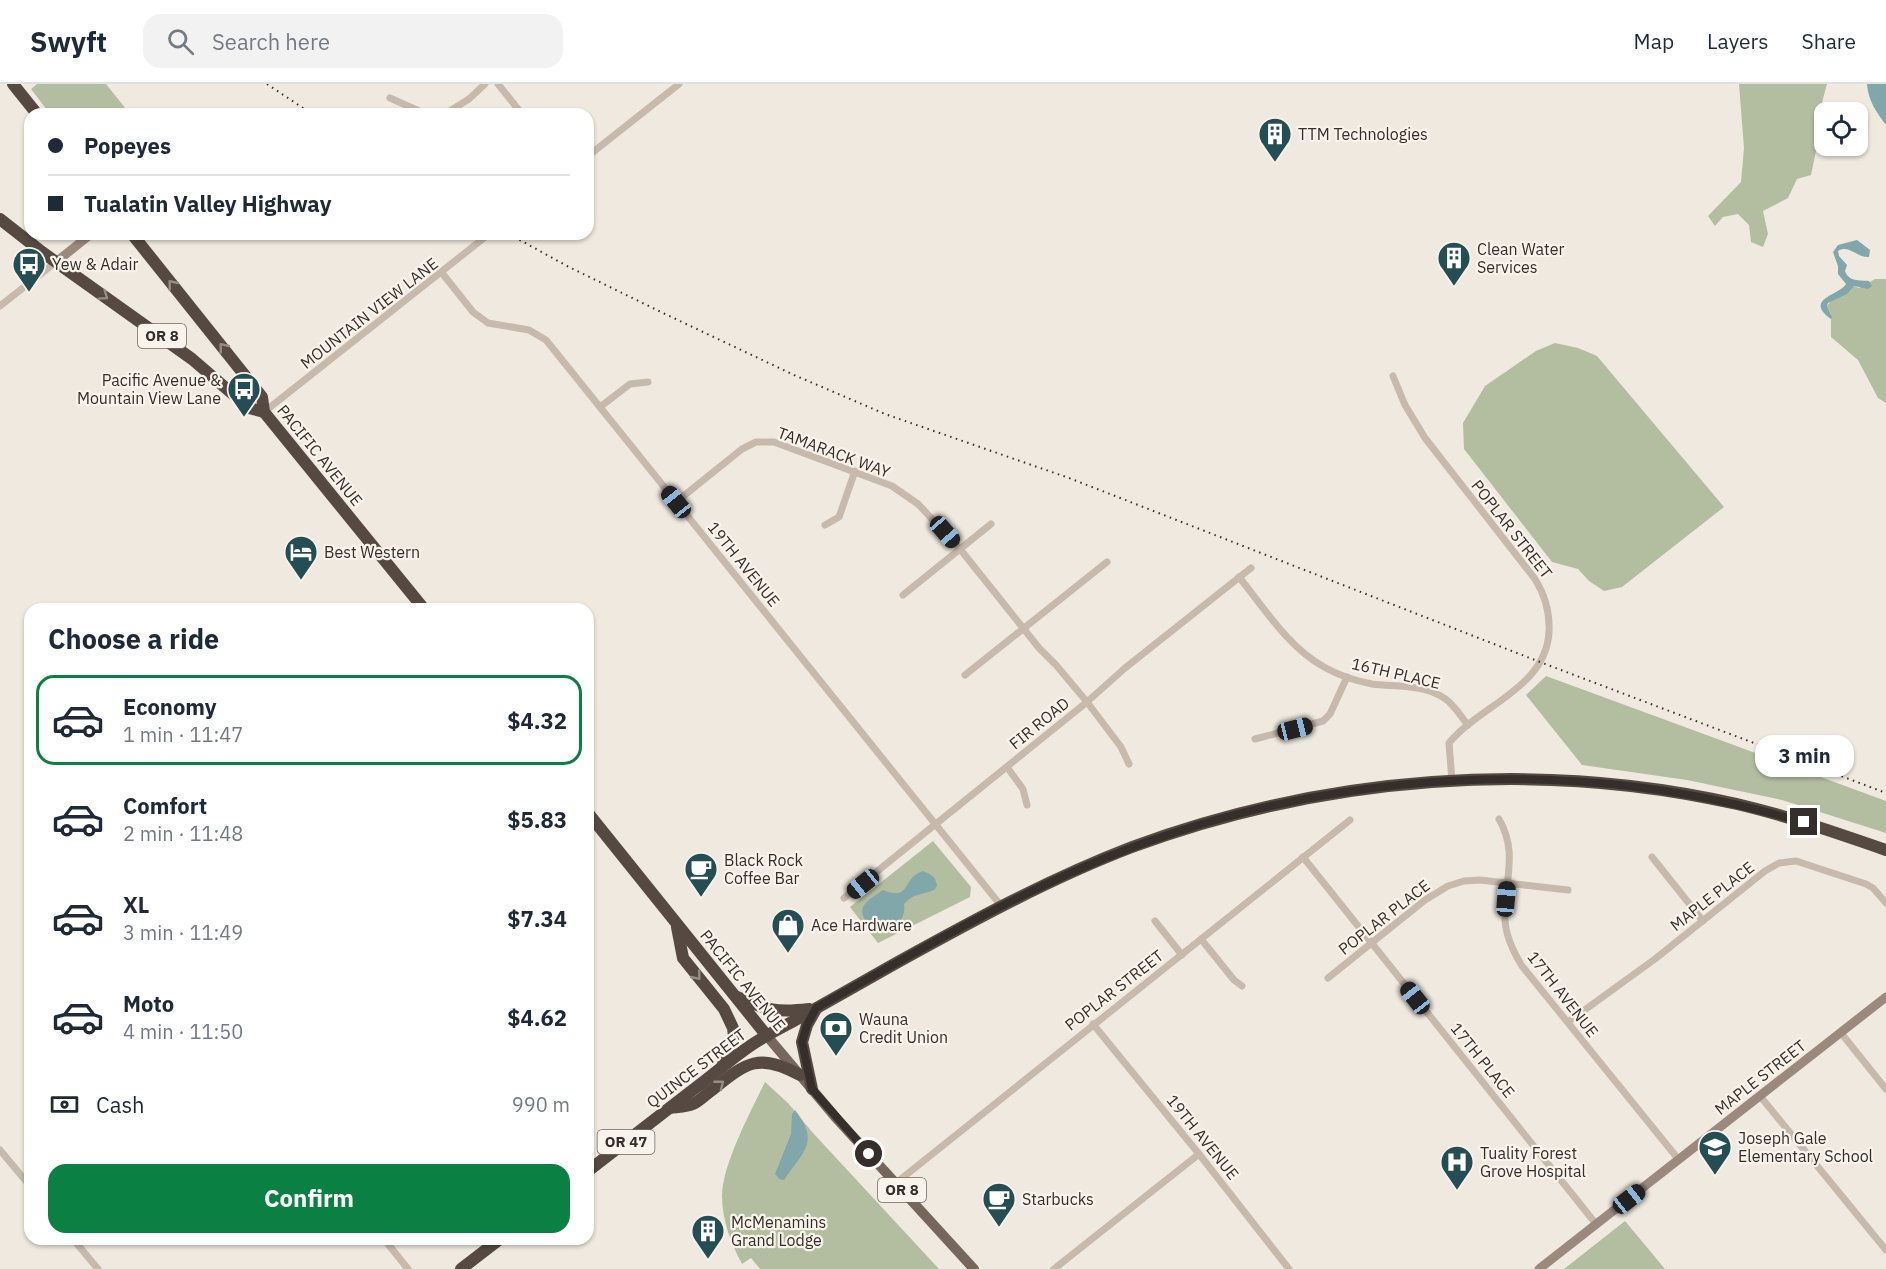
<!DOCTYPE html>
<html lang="en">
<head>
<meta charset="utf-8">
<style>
	body { margin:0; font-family:"IBM Plex Sans",sans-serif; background:#f2f2f3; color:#1f2937; height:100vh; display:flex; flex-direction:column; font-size:22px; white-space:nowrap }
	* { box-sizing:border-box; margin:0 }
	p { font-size:20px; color:#747a83 }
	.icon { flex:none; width:33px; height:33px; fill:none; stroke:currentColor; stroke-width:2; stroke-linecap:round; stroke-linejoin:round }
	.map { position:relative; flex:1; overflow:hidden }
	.side { position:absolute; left:24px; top:519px; width:570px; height:642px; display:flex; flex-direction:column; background:#fff; border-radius:18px; box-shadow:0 2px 4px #0004 }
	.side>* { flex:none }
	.banner { position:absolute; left:24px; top:24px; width:570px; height:132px; border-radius:18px; box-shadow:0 2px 4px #0004; display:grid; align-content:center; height:132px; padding:0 24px; background:#fff }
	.buttons { position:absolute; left:1814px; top:18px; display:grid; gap:12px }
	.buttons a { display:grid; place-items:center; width:54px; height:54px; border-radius:12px; background:#fff; box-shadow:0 2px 4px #0004; font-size:30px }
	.end { position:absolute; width:27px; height:27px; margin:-14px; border:8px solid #362e2a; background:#fff; box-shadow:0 0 0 3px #fff }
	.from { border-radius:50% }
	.bubble { position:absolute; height:42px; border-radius:18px; background:#fff; box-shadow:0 2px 4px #0004; font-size:20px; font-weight:800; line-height:42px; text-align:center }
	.car { position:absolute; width:18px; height:36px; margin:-18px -9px; border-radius:8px; box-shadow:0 0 4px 2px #0007; background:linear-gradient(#222 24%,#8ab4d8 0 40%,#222 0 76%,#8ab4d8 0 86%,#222 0) }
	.banner b { display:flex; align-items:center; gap:21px; height:57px; font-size:22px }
	.banner b+b { border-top:2px solid #e0e1e3 }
	.banner i { width:15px; height:15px; background:#1f2937 }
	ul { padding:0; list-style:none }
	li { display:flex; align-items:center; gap:18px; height:90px; margin:0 12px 9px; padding:0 12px; border:3px solid transparent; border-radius:18px }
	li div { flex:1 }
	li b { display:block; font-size:22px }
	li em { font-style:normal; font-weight:800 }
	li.selected { border-color:#0b8043 }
	li>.icon { width:54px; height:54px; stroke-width:1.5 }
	h2 { padding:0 24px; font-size:27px; line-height:72px }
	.pay { display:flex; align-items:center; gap:15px; height:66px; padding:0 24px; font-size:22px }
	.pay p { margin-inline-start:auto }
	.button { display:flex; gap:12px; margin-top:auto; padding:12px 24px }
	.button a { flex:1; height:69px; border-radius:18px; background:#0b8043; color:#fff; font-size:24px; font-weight:800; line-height:69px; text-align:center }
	header { display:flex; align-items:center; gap:36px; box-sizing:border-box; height:84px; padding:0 30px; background:#fff; border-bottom:2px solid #e0e1e3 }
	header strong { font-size:28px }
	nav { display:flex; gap:33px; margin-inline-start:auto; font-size:21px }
	.search { width:420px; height:54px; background:#f2f2f3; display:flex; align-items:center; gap:15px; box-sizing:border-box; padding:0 21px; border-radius:18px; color:#747a83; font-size:22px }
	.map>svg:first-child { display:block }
</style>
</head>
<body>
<header>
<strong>Swyft</strong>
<div class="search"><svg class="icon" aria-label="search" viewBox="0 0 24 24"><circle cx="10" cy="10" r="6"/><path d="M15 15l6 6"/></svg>Search here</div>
<nav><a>Map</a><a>Layers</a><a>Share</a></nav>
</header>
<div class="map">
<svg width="1886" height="1185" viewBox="0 0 1886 1185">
	<rect width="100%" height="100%" fill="#f0e9df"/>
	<g fill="#b3bea1">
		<polygon points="37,0 106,0 130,30 50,30 31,5"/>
		<polygon points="1739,0 1827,0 1817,37 1816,67 1811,91 1797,95 1788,114 1763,127 1768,150 1763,163 1751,158 1749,141 1738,130 1723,133 1715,142 1708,132 1741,98 1744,64"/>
		<polygon points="1875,195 1886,195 1886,319 1878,314 1858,276 1831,253 1831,230 1827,222 1832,216 1854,202 1859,204"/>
		<polygon points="1555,259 1578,264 1597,272 1724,423 1622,503 1604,507 1589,497 1578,485 1552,478 1464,365 1463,339 1485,302 1536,267"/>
		<polygon points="1546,592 1886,717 1886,749 1782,716 1687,696 1582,681 1526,611"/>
		<polygon points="933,757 971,803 970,813 878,859 850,823"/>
		<path d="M765,998L788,1019L813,1049L939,1185H760L751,1174L742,1180C731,1159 722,1136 722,1112C722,1081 751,1027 765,998Z"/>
		<polygon points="1625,1137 1665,1185 1564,1185"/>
	</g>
	<g fill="#81a7aa">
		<path d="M1867,0H1886V41C1876,28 1868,16 1867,0Z"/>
		<path d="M1857,156L1870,166L1869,173C1857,174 1849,160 1838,167L1839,172L1847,181L1845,187C1849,198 1859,196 1869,197L1872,202L1868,205L1854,202L1847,210L1828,219L1827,222L1832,233L1831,235C1803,215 1840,211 1846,200L1838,190V182L1833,168L1838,161Z"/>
		<path d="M923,787C931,790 936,793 937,802L934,806C923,811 913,809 904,820C907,838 892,845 876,848C853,827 861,820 883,806C912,818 901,794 923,787Z"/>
		<path d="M795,1026C820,1058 804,1067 784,1096L779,1095L775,1090L791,1050L792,1030Z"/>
	</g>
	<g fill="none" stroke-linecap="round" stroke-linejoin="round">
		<g stroke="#c7baac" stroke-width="7">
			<polyline points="498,0 522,30"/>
			<polyline points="390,14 426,30"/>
			<polyline points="445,30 469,15 485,0"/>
			<polyline points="588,72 679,0"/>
			<polyline points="442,189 473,228 488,239 529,246 546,256 1002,823"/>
			<polyline points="0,222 56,178"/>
			<path d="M1393,292L1405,321L1425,354L1535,495C1545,511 1550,528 1549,548C1546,604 1480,621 1449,659L1452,697"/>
			<polyline points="600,323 630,300 648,298"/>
			<polyline points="264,328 489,150"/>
			<polyline points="676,418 742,365 756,358 774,358 892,402 918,420 960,465 1039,564 1056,581 1087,618 1121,663 1129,680"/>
			<polyline points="825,441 839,433 855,387"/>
			<path d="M1239,493C1265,525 1288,563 1324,583C1338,591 1356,597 1372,600C1395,603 1424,600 1444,614C1454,620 1461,633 1468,641"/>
			<polyline points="903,511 991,440"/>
			<polyline points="965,591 1107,478"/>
			<polyline points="1255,655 1323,637 1330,630 1347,593"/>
			<polyline points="1007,683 1023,705 1027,721"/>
			<path d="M1499,735C1518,768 1505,795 1505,830C1504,849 1512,866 1522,882L1679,1076"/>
			<polyline points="1303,773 1596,1140"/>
			<polyline points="1652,773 1703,837"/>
			<polyline points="844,814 1087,618 1125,584 1251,484"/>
			<polyline points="1155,837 1182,871"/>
			<polyline points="1201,855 1234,896 1242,902"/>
			<polyline points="1328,894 1425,816 1448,802 1464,797 1480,796 1568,806"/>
			<polyline points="1568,938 1655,875 1765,787 1779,779 1796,777 1866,800 1873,804 1886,819"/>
			<polyline points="1093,940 1199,1070 1289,1185"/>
			<polyline points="1841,949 1886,1005"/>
			<polyline points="1760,1012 1886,1166"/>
			<polyline points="0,1066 30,1102"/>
			<polyline points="896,1099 1350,736"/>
			<polyline points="73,1155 98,1185"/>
			<polyline points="384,1155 408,1185"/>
			<polyline points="1054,1185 1199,1070"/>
		</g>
		<g stroke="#9b897e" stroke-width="9">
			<polyline points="56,178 91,150"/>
			<polyline points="1539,1185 1886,913"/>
		</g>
		<polyline stroke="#76675d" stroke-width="10" points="767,952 837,1035 974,1185"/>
		<g stroke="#564942" stroke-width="12">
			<polyline points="13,0 37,30"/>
			<polyline points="0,135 42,168 192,275 249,324 264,328"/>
			<polyline points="132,150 262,313 264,328 424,525"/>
			<polyline points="588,729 767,952"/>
			<polyline points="677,843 683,874 724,925 733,944 734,952 722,983"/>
			<path d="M737,913C768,926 775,929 809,925"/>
			<polyline points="812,1005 802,958 807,941 816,925"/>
			<path d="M670,1024C677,1023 687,1023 693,1020C700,1017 706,1010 712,1006C746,979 758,968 800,991"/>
			<path d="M588,1087C623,1060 659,1032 694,1005C713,991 731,975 750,962C766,951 783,943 799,934C832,915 865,897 898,878C974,836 1051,794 1132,763C1324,692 1538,675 1737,720C1788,732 1837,749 1886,766"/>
			<polyline points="461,1185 500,1155"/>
		</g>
		<g stroke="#362e2a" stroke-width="2" stroke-dasharray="1.5 4.5" stroke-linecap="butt">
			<polyline points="267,0 312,30"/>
			<polyline points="509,150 567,182 663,229 794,291 885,330 1069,394 1540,578 1886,709"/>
		</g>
	</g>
	<defs><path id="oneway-chevron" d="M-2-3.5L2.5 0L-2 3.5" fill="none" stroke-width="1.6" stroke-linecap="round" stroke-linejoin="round" transform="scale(1.5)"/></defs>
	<g stroke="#978d86">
		<use href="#oneway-chevron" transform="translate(172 200) rotate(-129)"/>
		<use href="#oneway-chevron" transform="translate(104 212) rotate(35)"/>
		<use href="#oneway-chevron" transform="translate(223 263) rotate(-129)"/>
		<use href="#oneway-chevron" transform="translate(697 892) rotate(51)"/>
		<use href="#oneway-chevron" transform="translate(720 1000) rotate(-38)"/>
	</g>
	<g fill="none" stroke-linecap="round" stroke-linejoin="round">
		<path stroke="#362e2a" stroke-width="8" d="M869,1070L812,1005L802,958L807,941L816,924C904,875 992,823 1084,783C1287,695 1522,671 1738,721C1760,726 1782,732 1804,738"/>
	</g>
	<defs>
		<g id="building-pin" transform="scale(1.725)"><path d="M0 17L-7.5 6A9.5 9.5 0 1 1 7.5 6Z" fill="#244e53" stroke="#f8f3eb"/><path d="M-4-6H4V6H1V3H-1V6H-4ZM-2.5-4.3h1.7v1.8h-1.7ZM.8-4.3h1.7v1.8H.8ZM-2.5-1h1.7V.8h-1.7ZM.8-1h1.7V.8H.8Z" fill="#fff"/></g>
		<g id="bus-pin" transform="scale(1.725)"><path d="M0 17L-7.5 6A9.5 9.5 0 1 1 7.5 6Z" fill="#244e53" stroke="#f8f3eb"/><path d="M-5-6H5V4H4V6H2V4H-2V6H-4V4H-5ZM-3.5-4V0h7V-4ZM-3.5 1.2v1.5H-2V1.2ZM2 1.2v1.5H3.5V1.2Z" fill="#fff"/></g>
		<g id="hotel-pin" transform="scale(1.725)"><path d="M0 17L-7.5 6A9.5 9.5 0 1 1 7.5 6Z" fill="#244e53" stroke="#f8f3eb"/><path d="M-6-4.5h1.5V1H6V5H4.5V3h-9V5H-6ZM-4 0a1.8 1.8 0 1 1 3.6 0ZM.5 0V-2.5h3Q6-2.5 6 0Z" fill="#fff"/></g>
		<g id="cafe-pin" transform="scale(1.725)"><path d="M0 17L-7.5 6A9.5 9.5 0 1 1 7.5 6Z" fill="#244e53" stroke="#f8f3eb"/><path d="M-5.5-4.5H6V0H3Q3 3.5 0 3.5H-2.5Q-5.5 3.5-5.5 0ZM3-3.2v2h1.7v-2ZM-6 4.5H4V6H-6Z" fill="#fff"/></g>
		<g id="shop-pin" transform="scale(1.725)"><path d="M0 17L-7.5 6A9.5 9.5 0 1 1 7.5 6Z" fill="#244e53" stroke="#f8f3eb"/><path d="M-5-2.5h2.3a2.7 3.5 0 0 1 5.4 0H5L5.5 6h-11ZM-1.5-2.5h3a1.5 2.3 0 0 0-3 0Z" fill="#fff"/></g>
		<g id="bank-pin" transform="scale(1.725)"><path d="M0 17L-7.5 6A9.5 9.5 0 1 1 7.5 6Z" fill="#244e53" stroke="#f8f3eb"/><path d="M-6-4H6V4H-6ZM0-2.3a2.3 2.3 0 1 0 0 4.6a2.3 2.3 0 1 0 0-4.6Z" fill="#fff"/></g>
		<g id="school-pin" transform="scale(1.725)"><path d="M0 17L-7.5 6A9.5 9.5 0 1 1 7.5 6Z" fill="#244e53" stroke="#f8f3eb"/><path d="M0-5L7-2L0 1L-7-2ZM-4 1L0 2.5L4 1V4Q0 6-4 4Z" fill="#fff"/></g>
		<g id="hospital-pin" transform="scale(1.725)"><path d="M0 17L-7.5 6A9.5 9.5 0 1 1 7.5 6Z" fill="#244e53" stroke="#f8f3eb"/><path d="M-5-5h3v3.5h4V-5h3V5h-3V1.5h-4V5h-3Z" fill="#fff"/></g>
	</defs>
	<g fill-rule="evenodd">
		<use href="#building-pin" x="1275" y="50"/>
		<use href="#building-pin" x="1454" y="174"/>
		<use href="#bus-pin" x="29" y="180"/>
		<use href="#bus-pin" x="244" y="305"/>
		<use href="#hotel-pin" x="301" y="468"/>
		<use href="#cafe-pin" x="701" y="785"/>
		<use href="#shop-pin" x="788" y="841"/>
		<use href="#bank-pin" x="836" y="944"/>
		<use href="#school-pin" x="1715" y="1063"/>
		<use href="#hospital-pin" x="1457" y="1078"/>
		<use href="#cafe-pin" x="999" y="1115"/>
		<use href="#building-pin" x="708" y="1147"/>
	</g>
	<g text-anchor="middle" stroke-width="4.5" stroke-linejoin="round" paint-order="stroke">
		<g fill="#f8f3eb" stroke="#706964" stroke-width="1.5">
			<rect x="138" y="240" width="48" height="24" rx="4.5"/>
			<rect x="597.5" y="1046" width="57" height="24" rx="4.5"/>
			<rect x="878" y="1094" width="48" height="24" rx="4.5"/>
		</g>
		<g font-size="15" font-weight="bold" fill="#362e2a">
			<text x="162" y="257">OR 8</text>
			<text x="626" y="1063">OR 47</text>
			<text x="902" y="1111">OR 8</text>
		</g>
		<g font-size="16" fill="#362e2a" stroke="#f8f3eb" text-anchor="start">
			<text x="1298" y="56">TTM Technologies</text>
			<text x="1477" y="171">Clean Water<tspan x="1477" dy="18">Services</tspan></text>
			<text x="52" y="186">Yew &amp; Adair</text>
			<text x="221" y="302" text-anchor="end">Pacific Avenue &amp;<tspan x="221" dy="18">Mountain View Lane</tspan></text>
			<text x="324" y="474">Best Western</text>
			<text x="724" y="782">Black Rock<tspan x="724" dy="18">Coffee Bar</tspan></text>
			<text x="811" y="847">Ace Hardware</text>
			<text x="859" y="941">Wauna<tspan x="859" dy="18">Credit Union</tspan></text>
			<text x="1738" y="1060">Joseph Gale<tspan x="1738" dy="18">Elementary School</tspan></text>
			<text x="1480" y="1075">Tuality Forest<tspan x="1480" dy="18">Grove Hospital</tspan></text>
			<text x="1022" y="1121">Starbucks</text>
			<text x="731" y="1144">McMenamins<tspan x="731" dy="18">Grand Lodge</tspan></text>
		</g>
		<g font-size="16" fill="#362e2a" stroke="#f8f3eb">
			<text transform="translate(369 229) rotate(-38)" y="6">MOUNTAIN VIEW LANE</text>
			<text transform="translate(834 368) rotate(20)" y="6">TAMARACK WAY</text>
			<text transform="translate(320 371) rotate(51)" y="6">PACIFIC AVENUE</text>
			<text transform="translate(1512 445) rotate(52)" y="6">POPLAR STREET</text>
			<text transform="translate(744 480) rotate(51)" y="6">19TH AVENUE</text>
			<text transform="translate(1396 589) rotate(13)" y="6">16TH PLACE</text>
			<text transform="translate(1039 639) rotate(-39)" y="6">FIR ROAD</text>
			<text transform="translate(1712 812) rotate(-38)" y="6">MAPLE PLACE</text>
			<text transform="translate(1384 833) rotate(-38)" y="6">POPLAR PLACE</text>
			<text transform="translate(743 896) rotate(51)" y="6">PACIFIC AVENUE</text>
			<text transform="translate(1114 906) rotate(-38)" y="6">POPLAR STREET</text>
			<text transform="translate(1563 910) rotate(52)" y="6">17TH AVENUE</text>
			<text transform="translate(1483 976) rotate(51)" y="6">17TH PLACE</text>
			<text transform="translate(696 984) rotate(-37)" y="6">QUINCE STREET</text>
			<text transform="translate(1760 993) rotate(-38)" y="6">MAPLE STREET</text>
			<text transform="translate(1203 1053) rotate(51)" y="6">19TH AVENUE</text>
		</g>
	</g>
</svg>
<div class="buttons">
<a><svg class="icon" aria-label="locate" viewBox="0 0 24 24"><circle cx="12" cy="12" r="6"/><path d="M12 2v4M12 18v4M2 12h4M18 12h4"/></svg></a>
</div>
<i class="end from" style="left:869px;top:1070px"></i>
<i class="end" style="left:1804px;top:738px"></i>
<div class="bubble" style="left:1755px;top:651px;width:99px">3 min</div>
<i class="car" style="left:676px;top:418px;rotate:321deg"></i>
<i class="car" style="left:945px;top:448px;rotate:139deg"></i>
<i class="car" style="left:1295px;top:645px;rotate:76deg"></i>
<i class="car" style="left:863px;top:800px;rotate:231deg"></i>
<i class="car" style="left:1506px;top:815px;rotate:5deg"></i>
<i class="car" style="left:1415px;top:914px;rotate:322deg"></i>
<i class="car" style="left:1629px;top:1115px;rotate:52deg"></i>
<div class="banner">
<b><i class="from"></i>Popeyes</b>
<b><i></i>Tualatin Valley Highway</b>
</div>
<section class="side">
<h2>Choose a ride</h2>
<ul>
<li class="selected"><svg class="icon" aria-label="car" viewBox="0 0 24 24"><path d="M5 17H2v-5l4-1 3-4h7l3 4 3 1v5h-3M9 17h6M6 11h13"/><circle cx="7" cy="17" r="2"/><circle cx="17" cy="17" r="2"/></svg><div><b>Economy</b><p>1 min · 11:47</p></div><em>$4.32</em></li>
<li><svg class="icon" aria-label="car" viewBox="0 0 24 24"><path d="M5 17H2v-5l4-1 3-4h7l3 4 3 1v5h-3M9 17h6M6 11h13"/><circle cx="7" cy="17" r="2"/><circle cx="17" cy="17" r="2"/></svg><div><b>Comfort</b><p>2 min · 11:48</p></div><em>$5.83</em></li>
<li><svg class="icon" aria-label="car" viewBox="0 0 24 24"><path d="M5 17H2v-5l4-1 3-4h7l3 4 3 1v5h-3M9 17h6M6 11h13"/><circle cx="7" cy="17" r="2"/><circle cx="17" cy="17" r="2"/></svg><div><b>XL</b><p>3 min · 11:49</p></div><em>$7.34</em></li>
<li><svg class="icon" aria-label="car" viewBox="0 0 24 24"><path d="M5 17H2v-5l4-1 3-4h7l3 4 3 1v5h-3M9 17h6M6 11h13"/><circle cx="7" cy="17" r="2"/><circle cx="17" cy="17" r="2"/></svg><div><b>Moto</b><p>4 min · 11:50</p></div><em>$4.62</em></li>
</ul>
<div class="pay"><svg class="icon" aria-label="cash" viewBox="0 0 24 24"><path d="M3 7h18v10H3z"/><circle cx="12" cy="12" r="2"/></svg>Cash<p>990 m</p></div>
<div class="button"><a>Confirm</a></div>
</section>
</div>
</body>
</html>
